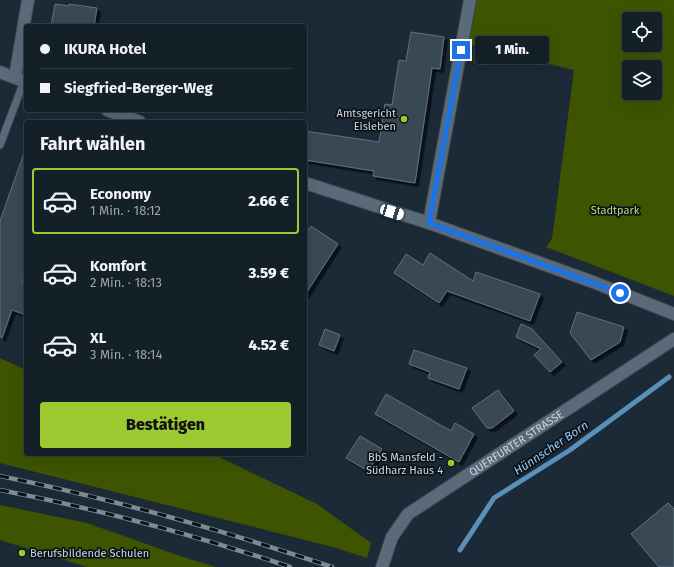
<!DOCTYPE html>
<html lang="de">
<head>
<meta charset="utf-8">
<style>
	body { margin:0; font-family:"Fira Sans",sans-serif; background:#1d2830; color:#f1f3f6; height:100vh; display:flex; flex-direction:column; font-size:15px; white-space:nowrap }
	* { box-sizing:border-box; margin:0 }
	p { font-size:13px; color:#9da3a8 }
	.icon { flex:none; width:22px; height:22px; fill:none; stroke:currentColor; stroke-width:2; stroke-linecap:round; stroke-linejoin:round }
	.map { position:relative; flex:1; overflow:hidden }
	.side { position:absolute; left:24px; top:120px; width:283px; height:336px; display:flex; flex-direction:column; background:#142028; border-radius:4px; box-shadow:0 4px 16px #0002,0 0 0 1px #333e45 }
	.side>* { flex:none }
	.guide { position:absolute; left:24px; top:24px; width:283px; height:88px; border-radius:4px; box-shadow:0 4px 16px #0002,0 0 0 1px #333e45; display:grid; align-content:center; height:88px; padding:0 16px; background:#142028 }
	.controls { position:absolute; left:622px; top:12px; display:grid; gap:8px }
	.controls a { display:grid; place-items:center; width:40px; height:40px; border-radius:4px; background:#142028; box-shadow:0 4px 16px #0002,0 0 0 1px #333e45; font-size:20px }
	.end { position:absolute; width:18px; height:18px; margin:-9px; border:5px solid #1a73e8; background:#fff; box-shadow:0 0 0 2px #fff }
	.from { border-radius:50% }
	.bubble { position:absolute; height:28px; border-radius:4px; background:#142028; box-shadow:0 4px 16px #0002,0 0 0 1px #333e45; font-size:13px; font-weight:800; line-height:28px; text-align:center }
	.car { position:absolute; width:12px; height:24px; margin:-12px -6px; border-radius:5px; box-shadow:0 0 3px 1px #0007; background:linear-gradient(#fff 24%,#345 0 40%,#fff 0 76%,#345 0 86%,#fff 0) }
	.guide b { display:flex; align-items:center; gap:14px; height:38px; font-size:15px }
	.guide b+b { border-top:1px solid #333e45 }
	.guide i { width:10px; height:10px; background:#f1f3f6 }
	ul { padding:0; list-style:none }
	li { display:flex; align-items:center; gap:12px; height:66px; margin:0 8px 6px; padding:0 8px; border:2px solid transparent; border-radius:4px }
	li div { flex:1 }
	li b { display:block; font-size:15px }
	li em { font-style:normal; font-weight:800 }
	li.current { border-color:#9dca31 }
	li>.icon { width:36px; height:36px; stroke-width:1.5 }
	h2 { padding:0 16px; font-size:18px; line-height:48px }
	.cta { display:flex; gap:8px; margin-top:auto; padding:8px 16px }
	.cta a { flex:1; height:46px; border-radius:4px; background:#9dca31; color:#111; font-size:16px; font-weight:800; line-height:46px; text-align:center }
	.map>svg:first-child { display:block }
</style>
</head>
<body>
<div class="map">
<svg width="674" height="567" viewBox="0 0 674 567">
	<defs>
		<filter id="shadow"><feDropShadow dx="3.5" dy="3.5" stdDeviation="0" flood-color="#0009"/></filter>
	</defs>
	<rect width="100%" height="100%" fill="#1b2a36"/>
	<g fill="#3e5400" fill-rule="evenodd">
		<path d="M476,0H674V296L546,247L552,239L574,70L468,44ZM629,19H655V45H629ZM629,67H655V93H629Z"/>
		<polygon points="0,358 26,370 26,454 213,454 317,504 371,543 367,558 333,547 0,463"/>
		<polygon points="0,505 87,523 180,556 216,567 87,567 0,540"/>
	</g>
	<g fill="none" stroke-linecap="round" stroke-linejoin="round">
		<polyline stroke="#5a8fb8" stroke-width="5" points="460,550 494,498 570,450 669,377"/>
	</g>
	<g fill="#384855" stroke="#607180" filter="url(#shadow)">
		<polygon points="55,4 69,6 69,4 97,8 94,26 51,26"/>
		<polygon points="411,32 444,37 440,69 432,68 415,183 373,176 374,171 305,160 307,145 305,145 305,131 379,142 385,104 392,105 399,60 406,61"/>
		<polygon points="24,153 26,154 26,271 22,282 26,283 26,315 12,310 2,338 0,337 0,221"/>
		<polygon points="311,226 338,244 305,295 305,235"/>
		<polygon points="430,253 473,281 476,272 540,294 530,321 447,291 439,303 394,273 406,254 423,265"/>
		<polygon points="577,312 624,327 620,342 591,360 570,333"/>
		<polygon points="521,324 532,329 562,362 550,372 534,355 541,349 516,337"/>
		<polygon points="325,329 340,335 334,351 319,345"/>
		<polygon points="414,350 467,368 459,389 428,378 430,372 409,364"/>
		<polygon points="498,390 514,411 492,428 487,428 472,408"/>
		<polygon points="386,394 451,431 455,423 474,434 459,462 375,414"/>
		<polygon points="360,436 382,449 368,471 346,458"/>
		<polygon points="668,503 674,509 674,567 659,567 631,534"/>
	</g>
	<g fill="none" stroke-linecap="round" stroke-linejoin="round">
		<g stroke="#39454f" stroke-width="9">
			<polyline id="lane" points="0,145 24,81"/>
		</g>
		<g stroke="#39454f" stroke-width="14">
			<g id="street">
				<polyline points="15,77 28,0"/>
				<polyline points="429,223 470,0"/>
			</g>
		</g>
		<g stroke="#39454f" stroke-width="14">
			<g id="secondary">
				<polyline points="0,72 26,82"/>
				<polyline points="107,110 140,122"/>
				<polyline points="305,183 429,223 593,282 674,314"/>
				<path id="s1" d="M382,567L392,537L408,514L674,339"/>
			</g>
		</g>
		<use href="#lane" stroke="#5a6a79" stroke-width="7"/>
		<use href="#street" stroke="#5a6a79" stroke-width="12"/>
		<use href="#secondary" stroke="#5a6a79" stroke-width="12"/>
		<g stroke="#7f8a95" stroke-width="4.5">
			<g id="rail">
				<path d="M0,476C113,499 222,530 332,567"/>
				<path d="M0,490C98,509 195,535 290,567"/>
			</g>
		</g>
		<use href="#rail" stroke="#0b1217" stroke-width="3" stroke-dasharray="9" stroke-linecap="butt"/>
	</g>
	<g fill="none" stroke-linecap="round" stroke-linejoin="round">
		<polyline stroke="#1a73e8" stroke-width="5" points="461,50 429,223 620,293"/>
	</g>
	<g fill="#9dca31" stroke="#0b1217" stroke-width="1.5">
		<circle cx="404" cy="119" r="4"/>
		<circle cx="451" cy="463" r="4"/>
		<circle cx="22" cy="553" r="4"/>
	</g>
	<g text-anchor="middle" stroke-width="3.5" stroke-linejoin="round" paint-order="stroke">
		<g font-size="11" fill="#cdd6df" stroke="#0b1217" text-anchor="end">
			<text x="396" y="117">Amtsgericht<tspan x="396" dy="13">Eisleben</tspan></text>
			<text x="443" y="461">BbS Mansfeld -<tspan x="443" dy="13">Südharz Haus 4</tspan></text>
			<text x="30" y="557" text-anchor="start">Berufsbildende Schulen</text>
		</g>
		<g font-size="11" fill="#b9df73" stroke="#0b1217">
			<text x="615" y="214">Stadtpark</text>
		</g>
		<g font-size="11" fill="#cdd6df" stroke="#0b1217">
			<text dy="4" stroke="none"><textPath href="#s1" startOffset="189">QUERFURTER STRASSE</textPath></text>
		</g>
		<g font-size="12" font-style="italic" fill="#96cbf9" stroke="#0b1217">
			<text transform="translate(551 448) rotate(-34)" y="4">Hünnscher Born</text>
		</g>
	</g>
</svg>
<div class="controls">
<a><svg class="icon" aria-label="locate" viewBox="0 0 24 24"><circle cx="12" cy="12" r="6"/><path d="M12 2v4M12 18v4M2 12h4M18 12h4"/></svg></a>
<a><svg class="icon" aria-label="layers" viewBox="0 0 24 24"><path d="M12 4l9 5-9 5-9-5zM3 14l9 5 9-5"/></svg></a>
</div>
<i class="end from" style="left:620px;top:293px"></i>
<i class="end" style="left:461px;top:50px"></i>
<div class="bubble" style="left:475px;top:36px;width:74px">1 Min.</div>
<i class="car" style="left:392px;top:212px;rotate:107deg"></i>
<div class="guide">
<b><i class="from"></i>IKURA Hotel</b>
<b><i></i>Siegfried-Berger-Weg</b>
</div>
<section class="side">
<h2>Fahrt wählen</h2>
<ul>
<li class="current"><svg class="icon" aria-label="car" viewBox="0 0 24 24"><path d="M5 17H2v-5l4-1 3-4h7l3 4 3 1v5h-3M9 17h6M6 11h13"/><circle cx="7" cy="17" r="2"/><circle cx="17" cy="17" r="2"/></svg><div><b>Economy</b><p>1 Min. · 18:12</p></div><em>2.66 €</em></li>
<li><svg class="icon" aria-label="car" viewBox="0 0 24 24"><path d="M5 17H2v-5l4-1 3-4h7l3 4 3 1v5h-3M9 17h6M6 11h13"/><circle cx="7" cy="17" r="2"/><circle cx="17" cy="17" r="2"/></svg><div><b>Komfort</b><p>2 Min. · 18:13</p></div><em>3.59 €</em></li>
<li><svg class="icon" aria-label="car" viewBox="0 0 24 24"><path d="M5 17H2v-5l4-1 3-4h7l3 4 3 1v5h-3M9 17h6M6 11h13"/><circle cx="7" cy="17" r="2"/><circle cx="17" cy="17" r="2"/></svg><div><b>XL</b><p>3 Min. · 18:14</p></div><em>4.52 €</em></li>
</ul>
<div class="cta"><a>Bestätigen</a></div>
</section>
</div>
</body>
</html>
